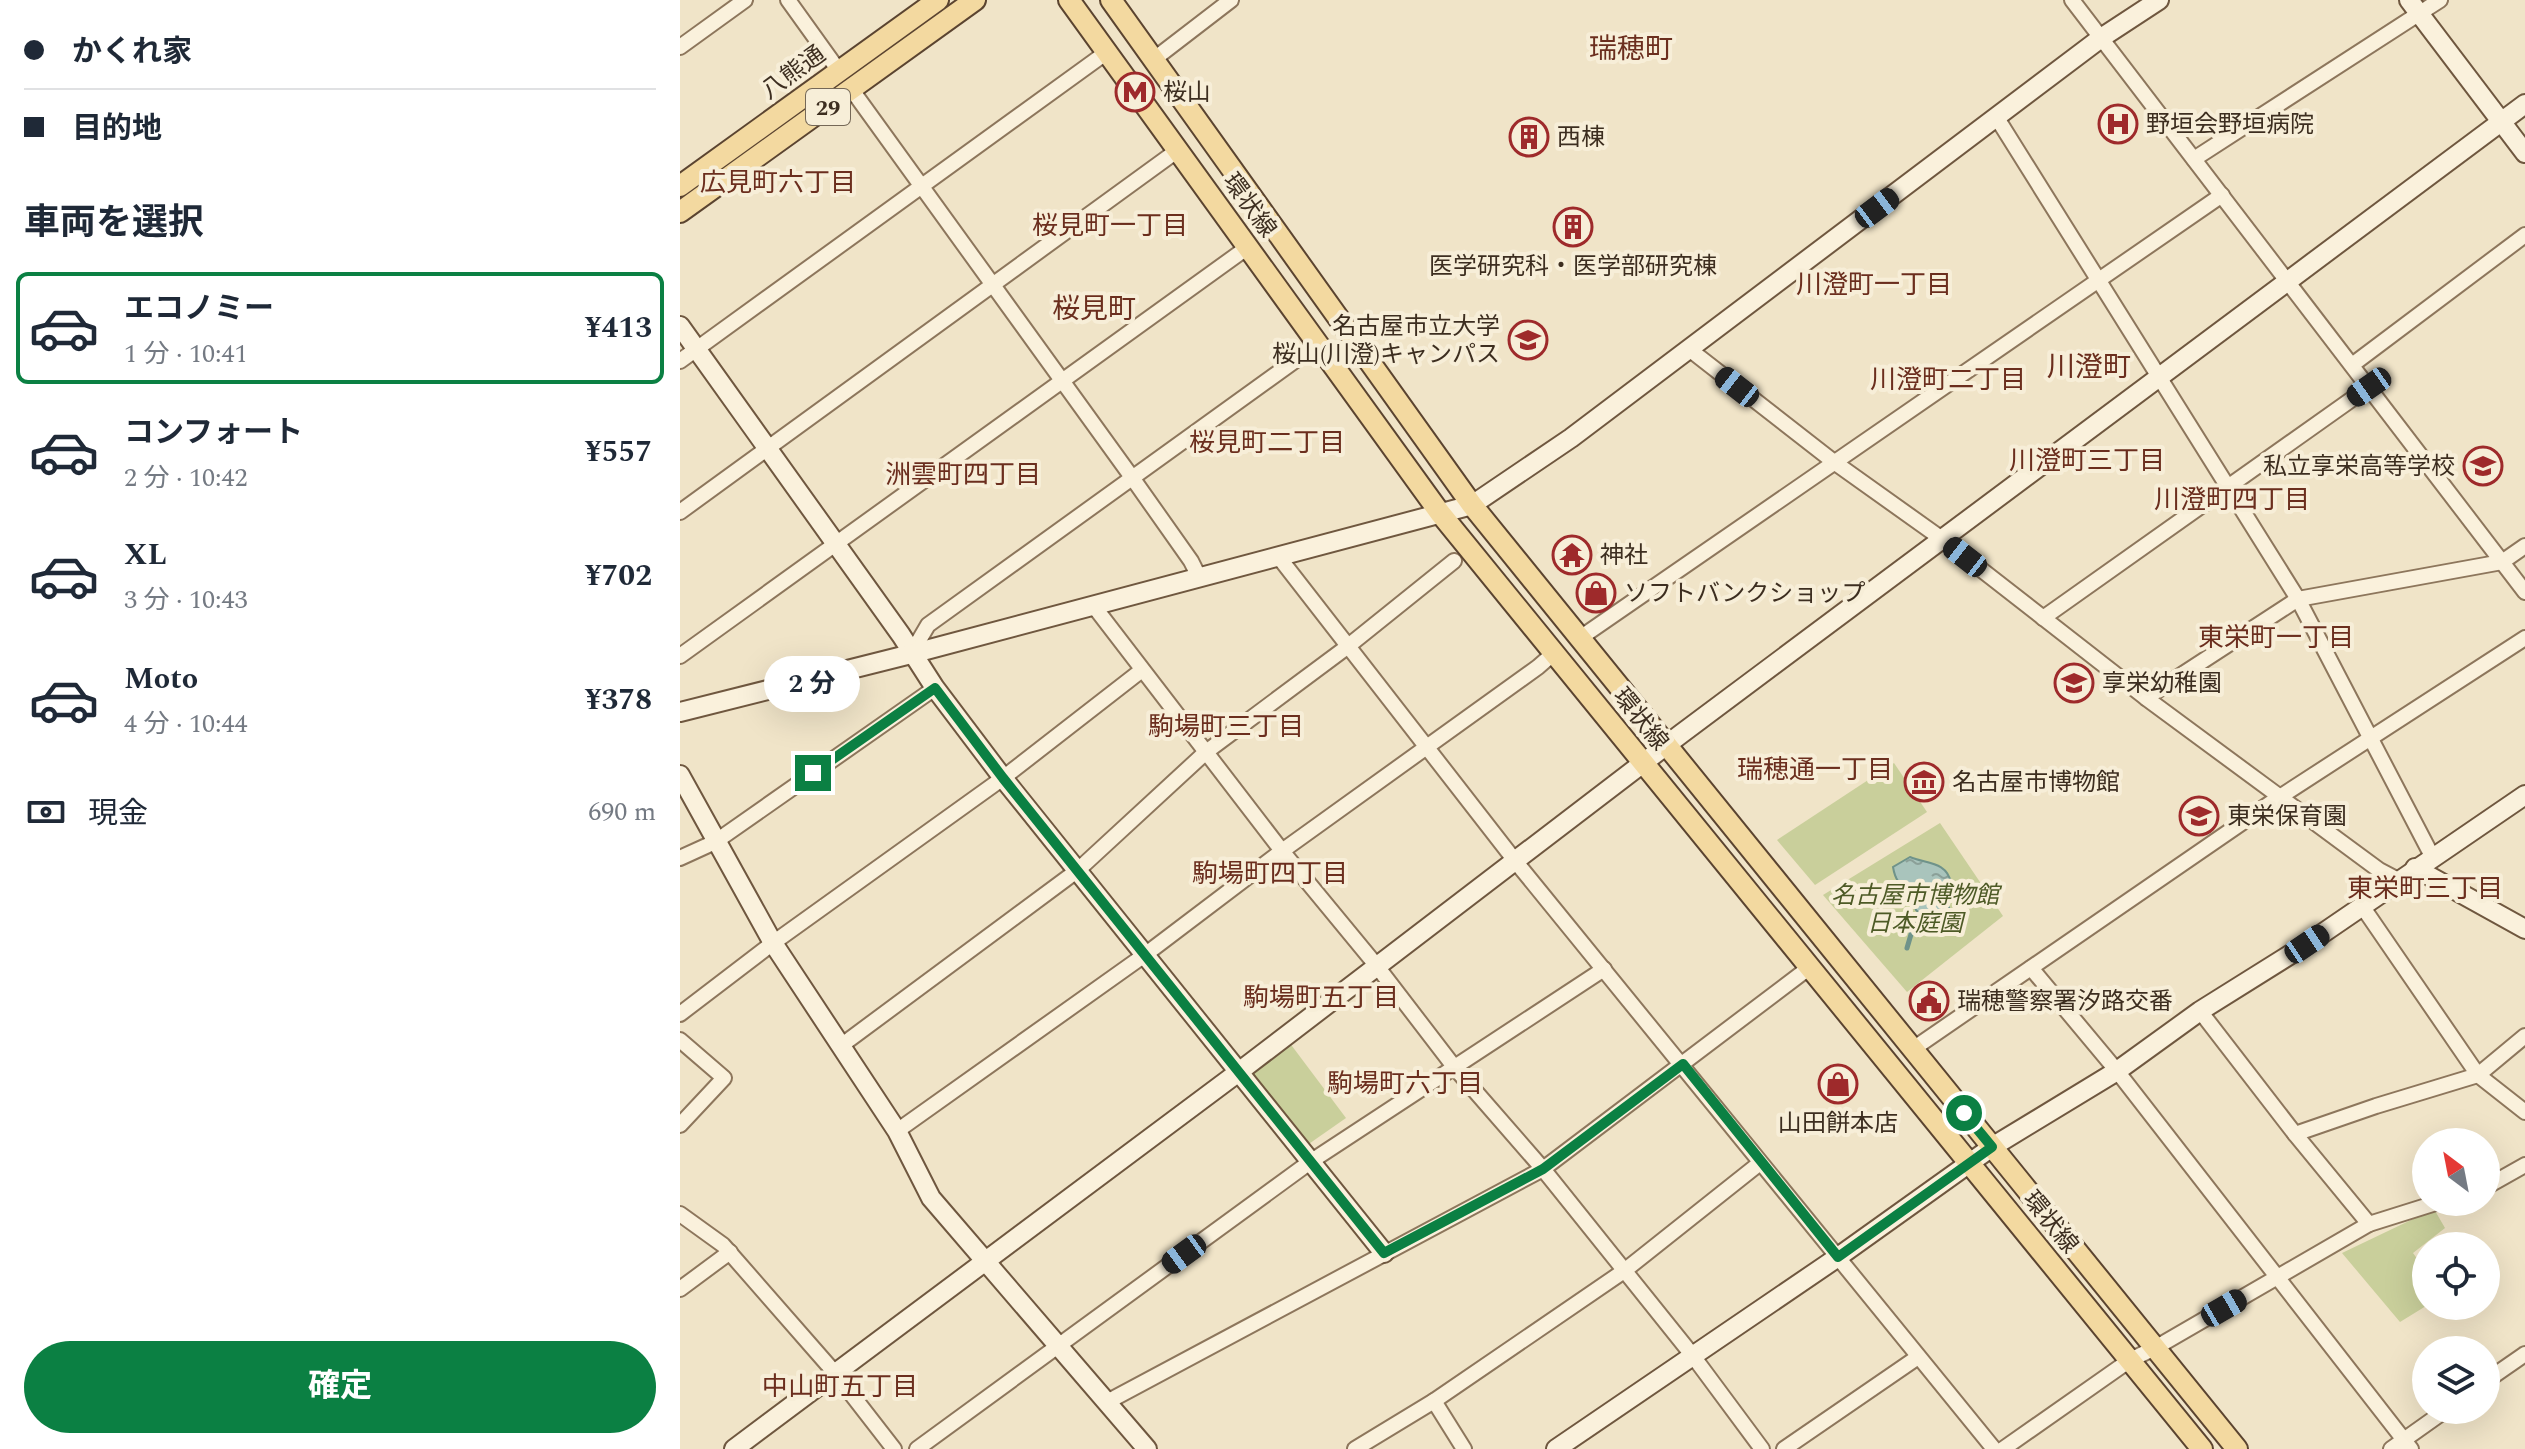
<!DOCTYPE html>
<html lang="ja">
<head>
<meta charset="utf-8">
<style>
	body { margin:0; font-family:Spectral,"Noto Sans JP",serif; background:#f2f2f3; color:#1f2937; height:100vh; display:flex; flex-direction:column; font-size:30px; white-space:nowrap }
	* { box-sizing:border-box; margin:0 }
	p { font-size:26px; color:#747a83 }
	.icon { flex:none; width:44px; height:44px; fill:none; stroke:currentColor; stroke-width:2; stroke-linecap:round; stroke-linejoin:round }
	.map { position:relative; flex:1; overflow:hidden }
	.sheet { display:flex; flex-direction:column; background:#fff; width:680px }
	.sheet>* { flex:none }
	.guide { display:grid; align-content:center; height:176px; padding:0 24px; background:#fff }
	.needle { width:52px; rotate:328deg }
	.tools { position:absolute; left:1732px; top:1128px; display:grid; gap:16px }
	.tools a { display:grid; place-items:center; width:88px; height:88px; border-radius:50%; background:#fff; box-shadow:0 8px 32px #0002; font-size:40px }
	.end { position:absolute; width:36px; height:36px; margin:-18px; border:10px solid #0b8043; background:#fff; box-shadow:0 0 0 4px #fff }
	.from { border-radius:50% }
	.bubble { position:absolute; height:56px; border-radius:28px; background:#fff; box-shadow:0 8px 32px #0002; font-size:26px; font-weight:700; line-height:56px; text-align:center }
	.car { position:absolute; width:24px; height:48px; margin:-24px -12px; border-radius:10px; box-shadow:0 0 6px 2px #0007; background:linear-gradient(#222 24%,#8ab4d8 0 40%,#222 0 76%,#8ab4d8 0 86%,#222 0) }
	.guide b { display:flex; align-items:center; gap:28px; height:76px; font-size:30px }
	.guide b+b { border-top:2px solid #e0e1e3 }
	.guide i { width:20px; height:20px; background:#1f2937 }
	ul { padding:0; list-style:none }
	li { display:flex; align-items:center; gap:24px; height:112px; margin:0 16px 12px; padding:0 8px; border:4px solid transparent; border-radius:12px }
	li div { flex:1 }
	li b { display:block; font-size:30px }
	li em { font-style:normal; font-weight:700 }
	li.on { border-color:#0b8043 }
	li>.icon { width:72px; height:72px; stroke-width:1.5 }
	h2 { padding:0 24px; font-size:36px; line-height:96px }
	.pay { display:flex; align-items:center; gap:20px; height:88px; padding:0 24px; font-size:30px }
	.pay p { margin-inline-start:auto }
	.button { display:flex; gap:16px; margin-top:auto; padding:16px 24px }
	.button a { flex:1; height:92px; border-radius:48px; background:#0b8043; color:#fff; font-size:32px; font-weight:700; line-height:92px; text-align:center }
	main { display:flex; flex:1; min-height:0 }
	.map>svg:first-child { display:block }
</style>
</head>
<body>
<main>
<section class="sheet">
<div class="guide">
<b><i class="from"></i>かくれ家</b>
<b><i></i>目的地</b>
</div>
<h2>車両を選択</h2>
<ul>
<li class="on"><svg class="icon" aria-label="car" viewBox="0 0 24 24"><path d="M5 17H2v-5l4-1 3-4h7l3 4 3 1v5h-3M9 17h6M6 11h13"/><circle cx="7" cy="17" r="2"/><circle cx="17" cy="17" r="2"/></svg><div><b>エコノミー</b><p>1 分 · 10:41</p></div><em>¥413</em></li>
<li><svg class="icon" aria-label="car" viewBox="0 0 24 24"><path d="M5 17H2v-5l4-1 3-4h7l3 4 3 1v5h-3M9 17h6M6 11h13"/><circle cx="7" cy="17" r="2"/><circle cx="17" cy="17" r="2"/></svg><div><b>コンフォート</b><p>2 分 · 10:42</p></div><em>¥557</em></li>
<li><svg class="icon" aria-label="car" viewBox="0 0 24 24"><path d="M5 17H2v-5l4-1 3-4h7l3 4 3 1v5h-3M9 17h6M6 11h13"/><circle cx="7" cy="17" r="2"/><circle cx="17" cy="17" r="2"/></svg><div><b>XL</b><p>3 分 · 10:43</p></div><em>¥702</em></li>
<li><svg class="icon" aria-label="car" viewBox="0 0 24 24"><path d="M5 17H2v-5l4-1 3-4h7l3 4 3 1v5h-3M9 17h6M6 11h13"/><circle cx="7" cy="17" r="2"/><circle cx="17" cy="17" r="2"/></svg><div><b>Moto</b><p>4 分 · 10:44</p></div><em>¥378</em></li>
</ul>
<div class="pay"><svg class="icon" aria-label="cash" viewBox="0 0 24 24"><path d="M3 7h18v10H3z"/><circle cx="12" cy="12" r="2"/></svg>現金<p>690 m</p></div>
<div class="button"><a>確定</a></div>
</section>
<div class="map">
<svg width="1845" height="1449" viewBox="0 0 1845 1449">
	<defs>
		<pattern id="water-ripples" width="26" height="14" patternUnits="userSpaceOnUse" patternTransform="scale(2)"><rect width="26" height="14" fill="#a9c4bc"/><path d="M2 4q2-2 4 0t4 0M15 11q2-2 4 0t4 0" fill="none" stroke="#8ba098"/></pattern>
	</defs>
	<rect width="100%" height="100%" fill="#f0e4c8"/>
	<g fill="#c9cf9b">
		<polygon points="1214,763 1247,812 1135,885 1097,840"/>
		<polygon points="1260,823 1323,916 1227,992 1143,895"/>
		<polygon points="609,1042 666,1118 623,1148 567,1074"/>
		<polygon points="1754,1209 1765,1228 1733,1253 1746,1271 1746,1306 1720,1322 1662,1253"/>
	</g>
	<path fill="url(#water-ripples)" stroke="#6f938a" stroke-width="2" d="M1230,857C1246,864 1267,861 1271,883C1272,890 1271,895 1266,901L1270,910L1260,920L1249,923L1236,910L1229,890C1219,885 1215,879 1213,867Z"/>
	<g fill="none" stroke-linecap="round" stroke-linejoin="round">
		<polyline stroke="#6f938a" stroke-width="5" points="1227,948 1232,931 1245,914"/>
		<g stroke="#8d765c" stroke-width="18">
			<g id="street">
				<polyline points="108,0 159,71"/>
				<polyline points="1392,0 1845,592"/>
				<polyline points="0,47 65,0"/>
				<polyline points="473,60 551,0"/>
				<polyline points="172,90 451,476 511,561 519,577"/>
				<polyline points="1317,118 1618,599 1752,856"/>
				<polyline points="1514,159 1760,0"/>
				<polyline points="1009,349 1154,462 1262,539 1466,698 1699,870 1718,880"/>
				<polyline points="0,361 427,52"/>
				<polyline points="1672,365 1845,235"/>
				<polyline points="0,512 498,150"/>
				<polyline points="598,556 836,862 1314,1449"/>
				<polyline points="413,605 602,851 696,965 775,1068 863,1169 1013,1356 1082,1449"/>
				<polyline points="1363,618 1689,387"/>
				<polyline points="900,638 1542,195"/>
				<polyline points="231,654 248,625 638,344"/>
				<polyline points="0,656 568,247"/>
				<polyline points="1466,698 1618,599 1822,562 1845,546"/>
				<polyline points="0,858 35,842 255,688"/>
				<polyline points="1682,906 1798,1075 1845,1112"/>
				<polyline points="1351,968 1437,1071 1731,1449"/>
				<polyline points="1520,1011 1615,1134 1689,1224"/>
				<polyline points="0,1014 93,943 323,778 462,670"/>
				<polyline points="0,1040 44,1078 0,1125"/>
				<polyline points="162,1045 398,870 526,752 667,647 774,561"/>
				<polyline points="1233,1049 1592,802 1845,638"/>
				<polyline points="217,1131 466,954 602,851 858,667 874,653"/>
				<polyline points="1615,1134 1696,1106 1798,1075 1845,1036"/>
				<polyline points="1806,1187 1845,1165"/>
				<polyline points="0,1214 43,1245 155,1373 214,1449"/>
				<polyline points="0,1289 50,1252"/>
				<polyline points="1806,1381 1845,1354"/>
				<polyline points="754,1401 784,1449"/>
				<polyline points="427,1402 863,1169 1130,967"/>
				<polyline points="237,1449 630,1162 924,969"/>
				<polyline points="675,1449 754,1401 944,1271 1080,1163"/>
				<polyline points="1104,1449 1238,1357"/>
				<polyline points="1323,1449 1450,1360 1475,1348 1689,1224 1759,1202"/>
				<polyline points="1711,1449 1766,1410"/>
			</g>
		</g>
		<g stroke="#6f573f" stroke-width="22">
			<g id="secondary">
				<polyline points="1729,0 1845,153"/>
				<polyline points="0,326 221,635 255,688 323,778 704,1253"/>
				<polyline points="0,712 231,654 792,505 891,438 1421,38 1479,0"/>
				<polyline points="0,775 93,943 217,1131 251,1198 467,1449"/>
				<polyline points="1735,868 1845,929"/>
				<polyline points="54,1449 560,1071 1001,734 1845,104"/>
				<polyline points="876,1449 1158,1257 1312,1147 1437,1071 1520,1011 1627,944 1845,795"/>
			</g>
		</g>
		<g stroke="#5b4430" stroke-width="24">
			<g id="primary">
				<polyline points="389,0 760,513 1522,1449"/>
				<polyline points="431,0 792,505 1557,1449"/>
				<polyline points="0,186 258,0"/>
				<polyline points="0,212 295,0"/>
			</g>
		</g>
		<use href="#street" stroke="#faf1dc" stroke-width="14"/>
		<use href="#secondary" stroke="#faf1dc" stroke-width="18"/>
		<use href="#primary" stroke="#f3d9a0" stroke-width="20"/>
	</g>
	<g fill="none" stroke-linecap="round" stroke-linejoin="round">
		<polyline stroke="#0b8043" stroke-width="10" points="133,773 255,688 323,778 704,1253 863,1169 1003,1064 1158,1257 1312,1147 1284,1113"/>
	</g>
	<defs>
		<g id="metro-ring" transform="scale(2)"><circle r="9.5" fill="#f7eed8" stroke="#9e2a2b" stroke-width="1.5"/><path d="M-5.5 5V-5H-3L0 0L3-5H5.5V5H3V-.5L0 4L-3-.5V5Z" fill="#9e2a2b"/></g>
		<g id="hospital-ring" transform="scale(2)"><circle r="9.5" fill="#f7eed8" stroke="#9e2a2b" stroke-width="1.5"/><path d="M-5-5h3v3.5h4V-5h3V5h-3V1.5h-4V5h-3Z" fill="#9e2a2b"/></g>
		<g id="building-ring" transform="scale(2)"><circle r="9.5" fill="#f7eed8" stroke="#9e2a2b" stroke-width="1.5"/><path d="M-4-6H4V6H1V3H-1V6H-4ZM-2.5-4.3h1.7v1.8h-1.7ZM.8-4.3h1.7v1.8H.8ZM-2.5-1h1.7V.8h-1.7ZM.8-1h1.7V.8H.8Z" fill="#9e2a2b"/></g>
		<g id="university-ring" transform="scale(2)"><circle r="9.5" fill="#f7eed8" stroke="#9e2a2b" stroke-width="1.5"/><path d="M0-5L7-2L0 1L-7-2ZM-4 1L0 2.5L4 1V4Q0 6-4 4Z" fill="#9e2a2b"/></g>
		<g id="school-ring" transform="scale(2)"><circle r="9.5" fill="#f7eed8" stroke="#9e2a2b" stroke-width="1.5"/><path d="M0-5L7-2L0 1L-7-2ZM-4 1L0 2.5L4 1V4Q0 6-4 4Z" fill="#9e2a2b"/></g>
		<g id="temple-ring" transform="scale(2)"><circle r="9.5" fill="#f7eed8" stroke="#9e2a2b" stroke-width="1.5"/><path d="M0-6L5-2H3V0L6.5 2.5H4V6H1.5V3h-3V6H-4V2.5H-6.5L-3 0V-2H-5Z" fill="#9e2a2b"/></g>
		<g id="shop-ring" transform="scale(2)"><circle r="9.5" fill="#f7eed8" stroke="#9e2a2b" stroke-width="1.5"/><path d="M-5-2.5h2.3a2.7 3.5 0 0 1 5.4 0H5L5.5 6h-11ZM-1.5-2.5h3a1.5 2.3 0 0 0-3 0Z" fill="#9e2a2b"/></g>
		<g id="museum-ring" transform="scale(2)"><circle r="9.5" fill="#f7eed8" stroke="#9e2a2b" stroke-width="1.5"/><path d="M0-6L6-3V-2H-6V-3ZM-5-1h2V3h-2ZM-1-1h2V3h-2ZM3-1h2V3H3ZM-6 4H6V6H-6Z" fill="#9e2a2b"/></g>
		<g id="civic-ring" transform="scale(2)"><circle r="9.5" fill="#f7eed8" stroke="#9e2a2b" stroke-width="1.5"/><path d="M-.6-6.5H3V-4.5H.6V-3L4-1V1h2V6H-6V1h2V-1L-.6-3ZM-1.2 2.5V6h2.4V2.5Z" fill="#9e2a2b"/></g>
	</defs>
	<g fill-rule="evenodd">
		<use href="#metro-ring" x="455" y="92"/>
		<use href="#hospital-ring" x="1438" y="124"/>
		<use href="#building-ring" x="849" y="137"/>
		<use href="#building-ring" x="893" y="227"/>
		<use href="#university-ring" x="848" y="340"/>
		<use href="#school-ring" x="1803" y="466"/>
		<use href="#temple-ring" x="892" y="555"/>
		<use href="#shop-ring" x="916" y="593"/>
		<use href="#school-ring" x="1394" y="683"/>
		<use href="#museum-ring" x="1244" y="782"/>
		<use href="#school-ring" x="1519" y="816"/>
		<use href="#civic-ring" x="1249" y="1001"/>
		<use href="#shop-ring" x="1158" y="1084"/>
	</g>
	<g text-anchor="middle" stroke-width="8" stroke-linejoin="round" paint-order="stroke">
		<rect fill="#f7eed8" stroke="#756857" stroke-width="2" x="126" y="89" width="44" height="36" rx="6"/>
		<g font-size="22" font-weight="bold" fill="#3d2e20">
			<text x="148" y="115">29</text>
		</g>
		<g font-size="24" fill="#3d2e20" stroke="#f7eed8">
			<text transform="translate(113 72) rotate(-36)" y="8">八熊通</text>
			<text transform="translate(570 205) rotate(54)" y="8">環状線</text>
			<text transform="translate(961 719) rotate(51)" y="8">環状線</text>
			<text transform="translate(1371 1222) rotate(51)" y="8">環状線</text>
		</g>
		<g font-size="24" fill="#3d2e20" stroke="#f7eed8" text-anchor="start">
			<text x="483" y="100">桜山</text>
			<text x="1466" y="132">野垣会野垣病院</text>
			<text x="877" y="145">西棟</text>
			<text x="893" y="274" text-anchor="middle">医学研究科・医学部研究棟</text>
			<text x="820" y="334" text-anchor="end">名古屋市立大学<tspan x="820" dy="28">桜山(川澄)キャンパス</tspan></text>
			<text x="1775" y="474" text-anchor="end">私立享栄高等学校</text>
			<text x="920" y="563">神社</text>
			<text x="944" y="601">ソフトバンクショップ</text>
			<text x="1422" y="691">享栄幼稚園</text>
			<text x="1272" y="790">名古屋市博物館</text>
			<text x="1547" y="824">東栄保育園</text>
			<text x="1277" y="1009">瑞穂警察署汐路交番</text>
			<text x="1158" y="1131" text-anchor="middle">山田餅本店</text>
		</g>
		<g font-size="24" font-style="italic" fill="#4d5a26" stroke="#f7eed8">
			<text x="1235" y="903">名古屋市博物館<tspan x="1235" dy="28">日本庭園</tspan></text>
		</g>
		<g font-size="26" fill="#6b2e1e" stroke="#f7eed8">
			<text x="98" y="191">広見町六丁目</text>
			<text x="430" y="234">桜見町一丁目</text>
			<text x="1194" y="293">川澄町一丁目</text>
			<text x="1268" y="388">川澄町二丁目</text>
			<text x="587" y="451">桜見町二丁目</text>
			<text x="1407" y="469">川澄町三丁目</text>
			<text x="283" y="483">洲雲町四丁目</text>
			<text x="1552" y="508">川澄町四丁目</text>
			<text x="1596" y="646">東栄町一丁目</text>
			<text x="546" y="735">駒場町三丁目</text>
			<text x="1135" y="778">瑞穂通一丁目</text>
			<text x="590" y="882">駒場町四丁目</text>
			<text x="1745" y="897">東栄町三丁目</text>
			<text x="641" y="1006">駒場町五丁目</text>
			<text x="725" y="1092">駒場町六丁目</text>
			<text x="160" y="1395">中山町五丁目</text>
		</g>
		<g font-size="28" fill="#6b2e1e" stroke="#f7eed8">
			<text x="951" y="58">瑞穂町</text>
			<text x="414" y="318">桜見町</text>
			<text x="1409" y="376">川澄町</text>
		</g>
	</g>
</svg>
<div class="tools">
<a><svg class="needle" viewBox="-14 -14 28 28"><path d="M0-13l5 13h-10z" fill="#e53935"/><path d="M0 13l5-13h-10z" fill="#747a83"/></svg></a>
<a><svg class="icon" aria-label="locate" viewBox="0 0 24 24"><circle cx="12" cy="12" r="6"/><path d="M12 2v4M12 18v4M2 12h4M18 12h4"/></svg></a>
<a><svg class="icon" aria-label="layers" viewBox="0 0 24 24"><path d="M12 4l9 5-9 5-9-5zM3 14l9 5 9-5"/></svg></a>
</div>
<i class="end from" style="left:1284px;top:1113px"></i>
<i class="end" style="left:133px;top:773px"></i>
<div class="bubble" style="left:84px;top:656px;width:96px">2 分</div>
<i class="car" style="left:1197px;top:208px;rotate:53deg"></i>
<i class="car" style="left:1057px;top:387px;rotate:308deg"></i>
<i class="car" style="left:1689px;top:387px;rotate:235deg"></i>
<i class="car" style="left:1285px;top:557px;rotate:308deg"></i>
<i class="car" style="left:1627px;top:944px;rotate:56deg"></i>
<i class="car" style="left:504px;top:1254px;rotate:234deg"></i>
<i class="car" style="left:1544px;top:1308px;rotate:60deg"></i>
</div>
</main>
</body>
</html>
